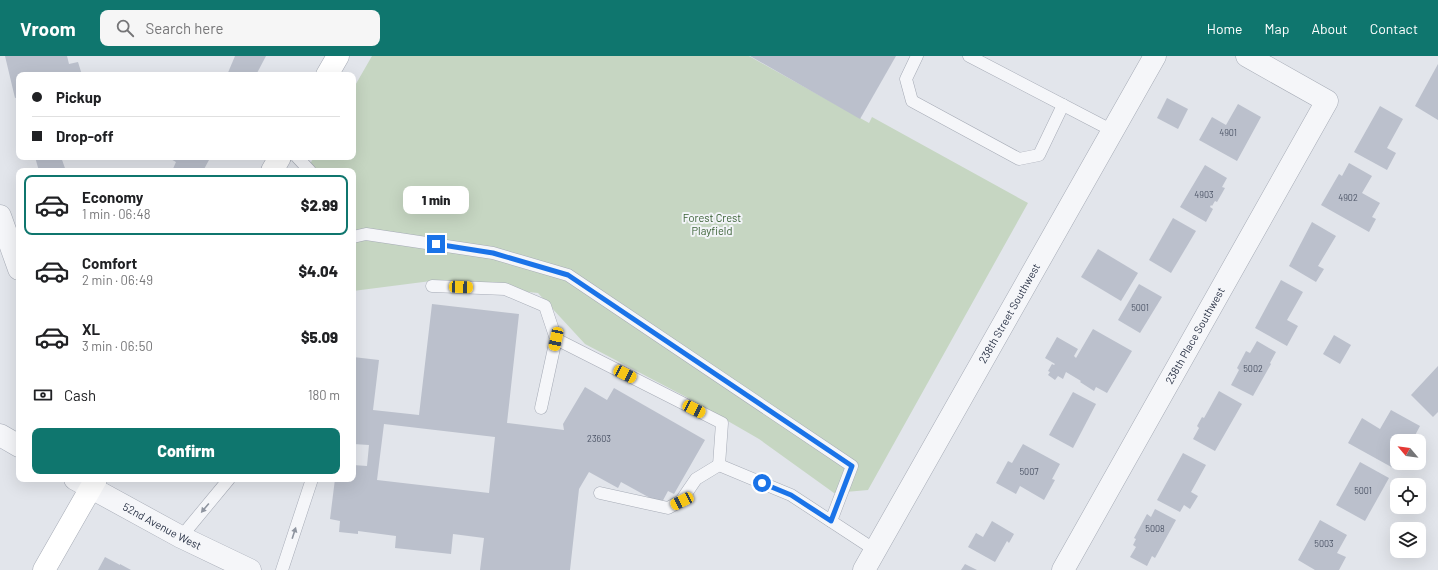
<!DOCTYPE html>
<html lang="en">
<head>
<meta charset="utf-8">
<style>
	body { margin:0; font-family:Barlow,sans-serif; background:#f6f6f6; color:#202124; height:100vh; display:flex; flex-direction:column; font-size:15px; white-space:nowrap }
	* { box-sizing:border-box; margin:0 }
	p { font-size:13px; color:#757577 }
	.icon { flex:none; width:22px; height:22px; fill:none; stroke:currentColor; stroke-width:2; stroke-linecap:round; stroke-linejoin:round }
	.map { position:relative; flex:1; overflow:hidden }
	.panel { position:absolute; left:16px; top:112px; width:340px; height:314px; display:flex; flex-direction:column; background:#fff; border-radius:8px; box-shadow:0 4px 16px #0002 }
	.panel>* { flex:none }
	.guide { position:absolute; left:16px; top:16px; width:340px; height:88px; border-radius:8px; box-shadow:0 4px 16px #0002; display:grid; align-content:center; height:88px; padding:0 16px; background:#fff }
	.needle { width:26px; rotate:299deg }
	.buttons { position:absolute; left:1390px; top:378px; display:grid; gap:8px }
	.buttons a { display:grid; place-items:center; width:36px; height:36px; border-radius:8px; background:#fff; box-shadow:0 4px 16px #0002; font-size:20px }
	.end { position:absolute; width:18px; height:18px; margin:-9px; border:5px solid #1a73e8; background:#fff; box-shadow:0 0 0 2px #fff }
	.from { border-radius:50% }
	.bubble { position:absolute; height:28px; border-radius:8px; background:#fff; box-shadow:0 4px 16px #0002; font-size:13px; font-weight:800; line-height:28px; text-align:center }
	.car { position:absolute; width:12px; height:24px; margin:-12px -6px; border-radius:5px; box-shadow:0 0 3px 1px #0007; background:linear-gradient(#f5c518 24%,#345 0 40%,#f5c518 0 76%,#345 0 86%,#f5c518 0) }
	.guide b { display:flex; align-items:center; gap:14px; height:38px; font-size:15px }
	.guide b+b { border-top:1px solid #e0e0e0 }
	.guide i { width:10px; height:10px; background:#202124 }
	ul { padding:7px 0 0; list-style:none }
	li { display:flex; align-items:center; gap:12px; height:60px; margin:0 8px 6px; padding:0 8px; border:2px solid transparent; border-radius:8px }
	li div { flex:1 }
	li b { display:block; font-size:15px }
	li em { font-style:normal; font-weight:800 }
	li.active { border-color:#0f766e }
	li>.icon { width:36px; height:36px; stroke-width:1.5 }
	.pay { display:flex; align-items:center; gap:10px; height:44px; padding:0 16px; font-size:15px }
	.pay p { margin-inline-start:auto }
	.cta { display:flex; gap:8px; margin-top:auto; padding:8px 16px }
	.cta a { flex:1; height:46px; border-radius:8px; background:#0f766e; color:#fff; font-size:16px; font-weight:800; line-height:46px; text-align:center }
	header { display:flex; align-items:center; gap:24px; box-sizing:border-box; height:56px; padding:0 20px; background:#0f766e; color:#fff }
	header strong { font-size:19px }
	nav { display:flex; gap:22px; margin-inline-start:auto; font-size:14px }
	.search { width:280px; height:36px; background:#f6f6f6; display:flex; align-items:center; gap:10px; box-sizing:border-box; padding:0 14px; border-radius:8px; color:#757577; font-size:15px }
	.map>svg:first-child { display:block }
</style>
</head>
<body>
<header>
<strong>Vroom</strong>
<div class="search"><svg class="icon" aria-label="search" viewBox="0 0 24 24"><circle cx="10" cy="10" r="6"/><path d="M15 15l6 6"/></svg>Search here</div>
<nav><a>Home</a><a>Map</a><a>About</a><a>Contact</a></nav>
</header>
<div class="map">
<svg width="1438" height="514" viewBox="0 0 1438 514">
	<rect width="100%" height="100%" fill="#e2e5eb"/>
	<polygon fill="#c6d6c2" points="372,0 749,0 869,67 872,61 1028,147 868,434 834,437 759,383 688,342 585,288 538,237 431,225 353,235 353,115 306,115 314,101 353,101 353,33"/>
	<g fill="#bbc0cc" fill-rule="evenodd">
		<polygon points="5,0 67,0 69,8 78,6 82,19 19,19 19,41 15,42"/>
		<polygon points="235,0 266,0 256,19 227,19"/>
		<polygon points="750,0 896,0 860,63"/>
		<polygon points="1438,8 1438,64 1415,50"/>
		<polygon points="1167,42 1188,53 1178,73 1157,62"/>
		<polygon points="1238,48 1261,61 1237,105 1199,84 1212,61 1226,69"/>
		<polygon points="1380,50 1403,63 1387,92 1396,97 1387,114 1354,96"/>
		<polygon points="35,101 61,101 66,115 39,115"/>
		<polygon points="167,101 204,101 209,104 203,115 172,115 176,106"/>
		<polygon points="1349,107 1372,120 1362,137 1380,147 1372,161 1376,163 1369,176 1321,149 1339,118 1342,120"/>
		<polygon points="1205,109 1227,122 1222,131 1225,132 1217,146 1215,145 1212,150 1211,149 1210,151 1213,153 1206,166 1180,151"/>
		<polygon points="1173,162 1196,175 1171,217 1149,204"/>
		<polygon points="1312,166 1336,180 1318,210 1324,213 1316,226 1289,210"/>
		<polygon points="1098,193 1138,217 1121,245 1081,221"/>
		<polygon points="1281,224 1303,236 1287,264 1298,270 1287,290 1255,272"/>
		<polygon points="1139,228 1162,241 1140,277 1118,264"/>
		<path d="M432,248L519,258L507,367L564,374L563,368L585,331L607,344L614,332L705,384L674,438L668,435L661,448L621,426L618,432L589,416L579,433L570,514H480L484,482L453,478L451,498L395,492L396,480L358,475V478L339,476L340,465L330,463L335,423H353V409L367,410L369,389L353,388V301L379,304L373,354L419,359ZM384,368L495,381L489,437L377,424Z"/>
		<polygon points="1093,273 1132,295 1107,337 1096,331 1094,335 1080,326 1081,325 1066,316 1063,323 1058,320 1055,324 1048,319 1050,316 1048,315 1052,308 1054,309 1055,308 1045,302 1057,281 1078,293 1074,300 1076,302"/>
		<polygon points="1334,279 1351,289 1340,308 1323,298"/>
		<polygon points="1257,285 1276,296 1270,307 1271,308 1253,340 1231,329 1239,314 1237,312 1246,295 1250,297"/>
		<polygon points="1438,310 1438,356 1433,361 1411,339"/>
		<polygon points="1219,335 1242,348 1215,395 1193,383 1199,372 1197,370 1202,361 1204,362"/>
		<polygon points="1073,336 1096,348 1073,392 1049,379"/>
		<polygon points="1391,354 1420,370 1412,385 1397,385 1397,407 1398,407 1395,413 1348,387 1362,362 1380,373"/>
		<polygon points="1023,388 1060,408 1052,423 1055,424 1044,444 1020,430 1016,438 996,427 1008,405 1012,407"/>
		<polygon points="1183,397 1206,409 1191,436 1198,440 1190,453 1184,449 1180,456 1157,444"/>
		<polygon points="1360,406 1389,422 1365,465 1336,449"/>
		<polygon points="1155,453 1176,464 1155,502 1152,500 1147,510 1130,501 1136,491 1133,489 1136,483 1134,482 1147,458 1151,461"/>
		<polygon points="1320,464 1347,479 1337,497 1346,501 1339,514 1315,514 1298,504"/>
		<polygon points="992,465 1014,478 1009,487 1007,485 995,506 968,491 976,477 983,481"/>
		<polygon points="105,501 120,509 120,508 131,514 98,514"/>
		<polygon points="965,508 977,514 961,514"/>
	</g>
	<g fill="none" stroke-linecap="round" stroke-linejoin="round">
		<g stroke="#a6abb6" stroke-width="13">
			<g id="lane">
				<polyline points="917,0 906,23 912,45 1019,103 1039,99 1063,49"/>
				<polyline points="969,0 1113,75"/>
				<polyline points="297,101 310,115"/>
				<polyline points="353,181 366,178 493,197 568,219 852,410 831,465"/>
				<polyline points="432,230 505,233 545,250 556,283"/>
				<polyline points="541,352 556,283 722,367 719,409"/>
				<polyline points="719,409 791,439 875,494"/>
				<polyline points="600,437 668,452 681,445 696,423 719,409"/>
				<polyline points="181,481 229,423"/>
				<polyline points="282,514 312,423"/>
			</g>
		</g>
		<g stroke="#a6abb6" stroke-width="23">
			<g id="street">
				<polyline points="0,160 19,213"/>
				<polyline points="0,379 19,390"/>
				<path id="s1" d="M75,423L181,481L250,514"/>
				<path id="s2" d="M864,514L1155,0"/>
				<path id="s3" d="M1063,514L1327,45L1247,0"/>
			</g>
		</g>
		<g stroke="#a6abb6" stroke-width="23">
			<g id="secondary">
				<polyline points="327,19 338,0"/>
				<polyline points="272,115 280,101"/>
				<polyline points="44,514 96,423"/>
			</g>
		</g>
		<use href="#lane" stroke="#f5f6f9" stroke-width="12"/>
		<use href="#street" stroke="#f5f6f9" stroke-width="22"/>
		<use href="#secondary" stroke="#fff" stroke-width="22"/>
	</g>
	<defs><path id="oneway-solid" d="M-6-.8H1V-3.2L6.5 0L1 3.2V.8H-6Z"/></defs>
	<g fill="#8e949f">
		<use href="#oneway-solid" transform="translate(205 452) rotate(130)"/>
		<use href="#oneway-solid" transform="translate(294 477) rotate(-72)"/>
	</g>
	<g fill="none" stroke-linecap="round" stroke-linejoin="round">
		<polyline stroke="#1a73e8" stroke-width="5" points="436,188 493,197 568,219 852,410 831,465 791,439 762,427"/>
	</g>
	<g text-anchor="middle" stroke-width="4" stroke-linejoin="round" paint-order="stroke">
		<g font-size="9" fill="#4d5567">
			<text x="1228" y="80">4901</text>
			<text x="1204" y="142">4903</text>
			<text x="1348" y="145">4902</text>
			<text x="1140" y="255">5001</text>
			<text x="1253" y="316">5002</text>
			<text x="599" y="386">23603</text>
			<text x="1029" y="419">5007</text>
			<text x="1363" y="438">5001</text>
			<text x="1155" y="476">5008</text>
			<text x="1324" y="491">5003</text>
		</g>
		<g font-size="11" fill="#3a6135" stroke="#f2f4f8">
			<text x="712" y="166">Forest Crest<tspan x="712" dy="13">Playfield</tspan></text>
		</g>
		<g font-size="11" fill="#283145" stroke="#f2f4f8">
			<text dy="4" stroke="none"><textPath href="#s2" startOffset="295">238th Street Southwest</textPath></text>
			<text dy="4" stroke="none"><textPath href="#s3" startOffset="269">238th Place Southwest</textPath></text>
			<text dy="4" stroke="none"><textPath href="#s1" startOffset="99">52nd Avenue West</textPath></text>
		</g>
	</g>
</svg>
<div class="buttons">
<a><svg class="needle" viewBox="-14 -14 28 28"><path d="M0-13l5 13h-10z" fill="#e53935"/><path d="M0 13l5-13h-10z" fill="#757577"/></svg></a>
<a><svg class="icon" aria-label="locate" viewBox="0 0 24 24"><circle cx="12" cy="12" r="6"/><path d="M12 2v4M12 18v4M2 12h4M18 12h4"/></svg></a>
<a><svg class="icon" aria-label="layers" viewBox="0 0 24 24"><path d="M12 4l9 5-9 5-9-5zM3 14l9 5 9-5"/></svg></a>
</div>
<i class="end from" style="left:762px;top:427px"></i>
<i class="end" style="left:436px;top:188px"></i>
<div class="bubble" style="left:403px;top:130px;width:66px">1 min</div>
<i class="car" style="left:461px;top:231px;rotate:92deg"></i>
<i class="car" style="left:556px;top:283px;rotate:192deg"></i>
<i class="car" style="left:625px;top:318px;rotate:117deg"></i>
<i class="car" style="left:694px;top:353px;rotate:117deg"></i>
<i class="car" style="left:682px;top:445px;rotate:244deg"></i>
<div class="guide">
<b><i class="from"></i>Pickup</b>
<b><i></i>Drop-off</b>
</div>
<section class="panel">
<ul>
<li class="active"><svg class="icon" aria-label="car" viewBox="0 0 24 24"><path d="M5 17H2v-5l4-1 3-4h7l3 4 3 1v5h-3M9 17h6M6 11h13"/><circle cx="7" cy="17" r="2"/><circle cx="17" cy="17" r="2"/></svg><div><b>Economy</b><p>1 min · 06:48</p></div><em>$2.99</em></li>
<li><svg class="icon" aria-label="car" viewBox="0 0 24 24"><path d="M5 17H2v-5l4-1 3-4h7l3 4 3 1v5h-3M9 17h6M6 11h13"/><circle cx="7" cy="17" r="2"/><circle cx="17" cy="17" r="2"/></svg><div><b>Comfort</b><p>2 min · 06:49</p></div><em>$4.04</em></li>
<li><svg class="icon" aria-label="car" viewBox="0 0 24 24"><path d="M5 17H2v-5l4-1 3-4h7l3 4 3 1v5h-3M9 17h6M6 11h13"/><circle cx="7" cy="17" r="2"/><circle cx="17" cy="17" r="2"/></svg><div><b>XL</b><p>3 min · 06:50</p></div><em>$5.09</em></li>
</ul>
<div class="pay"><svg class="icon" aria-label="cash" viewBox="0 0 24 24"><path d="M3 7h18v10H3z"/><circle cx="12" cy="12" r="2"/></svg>Cash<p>180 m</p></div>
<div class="cta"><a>Confirm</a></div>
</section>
</div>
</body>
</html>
